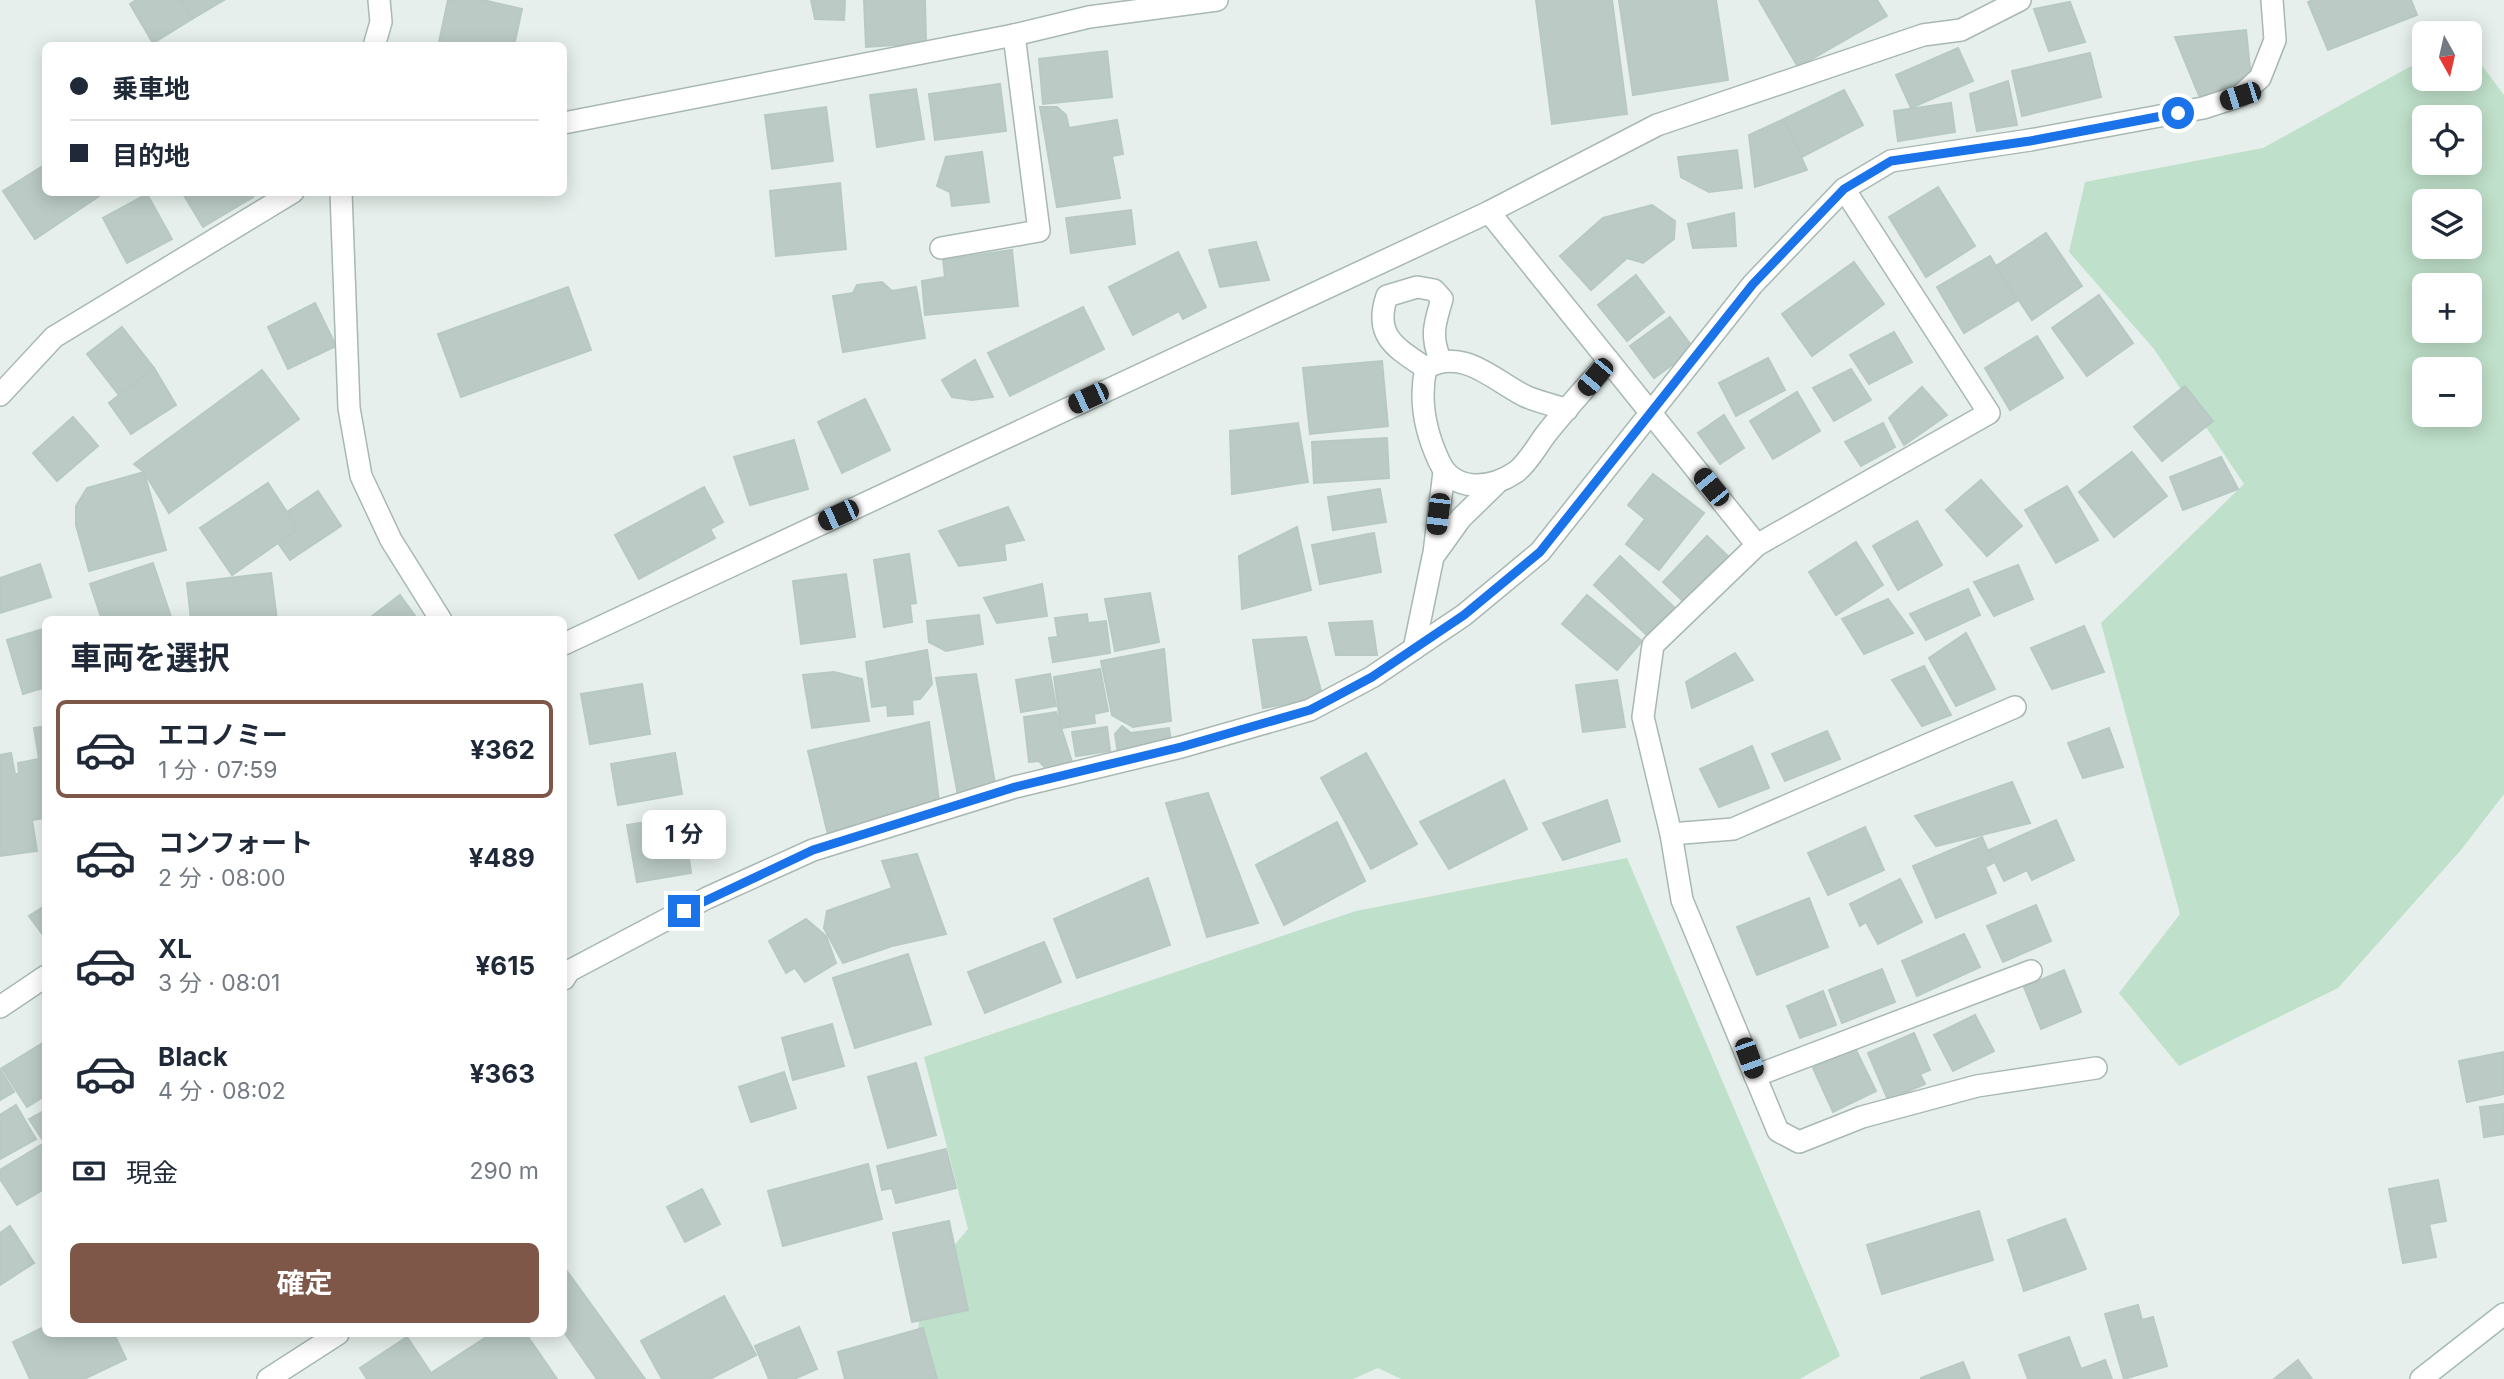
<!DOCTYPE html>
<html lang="ja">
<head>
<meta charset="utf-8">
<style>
	body { margin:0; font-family:Inter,"Noto Sans JP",sans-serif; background:#f6f6f7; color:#1f2937; height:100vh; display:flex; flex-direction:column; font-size:26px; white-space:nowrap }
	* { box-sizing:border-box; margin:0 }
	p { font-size:23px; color:#747a83 }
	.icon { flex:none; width:38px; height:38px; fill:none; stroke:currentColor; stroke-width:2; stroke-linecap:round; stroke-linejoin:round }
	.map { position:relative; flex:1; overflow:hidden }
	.drawer { position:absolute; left:42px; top:616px; width:525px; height:721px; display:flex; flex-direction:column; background:#fff; border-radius:10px; box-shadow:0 4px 18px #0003 }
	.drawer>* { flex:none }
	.hud { position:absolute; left:42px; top:42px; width:525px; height:154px; border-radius:10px; box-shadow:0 4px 18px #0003; display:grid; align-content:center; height:154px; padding:0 28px; background:#fff }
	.needle { width:46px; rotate:172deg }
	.fabs { position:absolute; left:2412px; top:21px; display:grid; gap:14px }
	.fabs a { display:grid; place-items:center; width:70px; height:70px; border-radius:10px; background:#fff; box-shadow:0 4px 18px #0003; font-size:35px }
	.end { position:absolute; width:32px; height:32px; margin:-16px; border:9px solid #1a73e8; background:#fff; box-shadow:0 0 0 4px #fff }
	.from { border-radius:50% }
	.bubble { position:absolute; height:49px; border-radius:10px; background:#fff; box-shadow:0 4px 18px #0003; font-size:23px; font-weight:700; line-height:49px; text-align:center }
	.car { position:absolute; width:21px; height:42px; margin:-21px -10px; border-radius:9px; box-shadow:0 0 5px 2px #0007; background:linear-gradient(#222 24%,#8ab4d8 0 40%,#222 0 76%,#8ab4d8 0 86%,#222 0) }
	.hud b { display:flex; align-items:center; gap:24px; height:66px; font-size:26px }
	.hud b+b { border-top:2px solid #e0e1e3 }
	.hud i { width:18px; height:18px; background:#1f2937 }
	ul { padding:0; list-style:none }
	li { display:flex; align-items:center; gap:21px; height:98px; margin:0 14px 10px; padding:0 14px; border:4px solid transparent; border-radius:10px }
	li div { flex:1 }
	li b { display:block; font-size:26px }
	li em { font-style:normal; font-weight:700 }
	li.on { border-color:#7e5749 }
	li>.icon { width:63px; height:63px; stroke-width:1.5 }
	h2 { padding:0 28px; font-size:32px; line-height:84px }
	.pay { display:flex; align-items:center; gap:18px; height:77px; padding:0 28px; font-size:26px }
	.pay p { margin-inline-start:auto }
	.cta { display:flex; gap:14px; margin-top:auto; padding:14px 28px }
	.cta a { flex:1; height:80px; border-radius:10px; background:#7e5749; color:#fff; font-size:28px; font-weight:700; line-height:80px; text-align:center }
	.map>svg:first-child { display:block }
</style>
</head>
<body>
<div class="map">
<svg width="2504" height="1379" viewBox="0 0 2504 1379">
	<rect width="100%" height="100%" fill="#e6efeb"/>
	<g fill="#bfe0ca" fill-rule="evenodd">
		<path d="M2469,48L2504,95V794L2461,850L2338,988L2179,1066L2119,993L2180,914L2101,623L2244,484L2154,349L2069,252L2085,182L2263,148L2424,59V79H2469ZM2424,117H2469V163H2424ZM2424,201H2469V247H2424ZM2424,285H2469V331H2424ZM2424,369H2469V415H2424Z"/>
		<polygon points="1627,858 1840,1356 1800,1379 1401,1379 1378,1368 1353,1379 913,1379 923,1282 968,1229 924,1057 1356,911"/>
	</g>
	<g fill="#bbcac5" stroke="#b8c9c3" stroke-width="2">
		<polygon points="136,0 180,0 192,19 153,43 130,4"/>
		<polygon points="180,0 224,0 192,19"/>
		<polygon points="448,0 483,0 522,9 514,46 457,46 439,42"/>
		<polygon points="811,0 845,0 844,20 815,19"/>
		<polygon points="864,0 925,0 926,43 866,47"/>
		<polygon points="1536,0 1612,0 1627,114 1552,124"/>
		<polygon points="1619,0 1716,0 1728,80 1633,95"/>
		<polygon points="1759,0 1877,0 1887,16 1798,67"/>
		<polygon points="2313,0 2411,0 2417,15 2328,50 2308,2"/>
		<polygon points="2070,2 2085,42 2049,51 2034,9"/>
		<polygon points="2246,30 2251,77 2200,98 2175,37"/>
		<polygon points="1958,48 1973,81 1911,108 1896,75"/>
		<polygon points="1107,51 1112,97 1043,104 1039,59"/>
		<polygon points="2090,53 2101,97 2022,116 2012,71"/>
		<polygon points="2008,81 2017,125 1977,131 1970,94"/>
		<polygon points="1000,84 1006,131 935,140 929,94"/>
		<polygon points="916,89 924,139 877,147 870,95"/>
		<polygon points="1844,90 1863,125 1802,157 1784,119"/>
		<polygon points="1951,103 1955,132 1898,141 1894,111"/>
		<polygon points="826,107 833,161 772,169 765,115"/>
		<polygon points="1040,107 1057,107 1066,115 1069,128 1117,120 1123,154 1112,156 1120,198 1057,207"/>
		<polygon points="1784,119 1807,170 1755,187 1749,135"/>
		<polygon points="1737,150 1742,188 1709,192 1681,177 1678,157"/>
		<polygon points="982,152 989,202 952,206 950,192 937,186 946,157"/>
		<polygon points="46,164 46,192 105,192 35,239 3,191"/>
		<polygon points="840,183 846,249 776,256 770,191"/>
		<polygon points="1938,187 1975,246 1926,277 1889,217"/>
		<polygon points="182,192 251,192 253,197 203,227"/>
		<polygon points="147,194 172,239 127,263 103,218"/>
		<polygon points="1652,205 1675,221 1674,239 1643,263 1627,258 1591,290 1560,256 1603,218"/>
		<polygon points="1131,210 1135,244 1071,253 1066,218"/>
		<polygon points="1734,213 1736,246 1693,248 1688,224"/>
		<polygon points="2046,233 2082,286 2032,320 1996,266"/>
		<polygon points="1256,242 1269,280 1220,287 1209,250"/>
		<polygon points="1012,250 1018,306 925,315 922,281 945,277 943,260"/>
		<polygon points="1178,252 1206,307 1183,319 1179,311 1133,335 1109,287"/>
		<polygon points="1990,256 2017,301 1964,333 1937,287"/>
		<polygon points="1854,262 1884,304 1812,356 1782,314"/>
		<polygon points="1636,275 1664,312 1627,341 1598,305"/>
		<polygon points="882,282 892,291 916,287 925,338 843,352 833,296 853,293 857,285"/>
		<polygon points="568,287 591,350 461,397 438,334"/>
		<polygon points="2099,295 2133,343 2087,376 2052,328"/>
		<polygon points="315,303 336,346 288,369 268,327"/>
		<polygon points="1083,307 1104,349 1010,396 988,353"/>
		<polygon points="1670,317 1694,349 1654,378 1630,346"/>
		<polygon points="122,327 154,368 119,395 87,354"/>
		<polygon points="1894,332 1912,362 1869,384 1850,355"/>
		<polygon points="2037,336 2063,378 2010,410 1985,368"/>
		<polygon points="1768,358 1785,390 1736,416 1719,383"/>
		<polygon points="975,360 993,397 972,400 952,397 942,380"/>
		<polygon points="1382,361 1388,426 1310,434 1303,368"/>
		<polygon points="154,368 176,405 131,434 109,403"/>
		<polygon points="1851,369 1871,400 1834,421 1813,388"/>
		<polygon points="262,370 299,419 169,513 144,472 134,464"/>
		<polygon points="2185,386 2213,421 2162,461 2134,427"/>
		<polygon points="1922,387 1947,415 1904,445 1889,418"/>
		<polygon points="1797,392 1820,431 1773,459 1750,421"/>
		<polygon points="865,399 890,450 842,473 818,422"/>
		<polygon points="1724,415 1744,448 1720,464 1698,433"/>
		<polygon points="73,417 98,446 57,481 33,453"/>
		<polygon points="1298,423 1308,482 1232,494 1230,431"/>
		<polygon points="1883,423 1895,447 1861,466 1845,442"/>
		<polygon points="1387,438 1389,478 1314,483 1312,442"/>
		<polygon points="794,440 808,489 750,505 734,457"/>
		<polygon points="2132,452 2167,496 2114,537 2079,492"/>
		<polygon points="2221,457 2238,489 2183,510 2170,477"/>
		<polygon points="144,472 166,550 89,571 76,525 76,506 87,488"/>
		<polygon points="1653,474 1704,513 1659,570 1626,544 1645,519 1628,505"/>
		<polygon points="1981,480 2022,526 1987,556 1946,510"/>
		<polygon points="268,483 298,529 232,575 200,528"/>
		<polygon points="2067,486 2098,540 2056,563 2025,510"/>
		<polygon points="704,487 723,522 710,529 715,538 639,579 615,535"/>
		<polygon points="1380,489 1386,522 1333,530 1328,497"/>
		<polygon points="318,491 341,526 290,560 278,543 298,529 287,512"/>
		<polygon points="1008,507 1024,540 1004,544 1006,560 959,566 939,531"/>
		<polygon points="1917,521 1942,565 1898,590 1873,546"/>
		<polygon points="1297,527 1311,590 1242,609 1239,556"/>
		<polygon points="1374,533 1381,572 1320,584 1312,545"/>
		<polygon points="1707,536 1730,558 1686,604 1663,582"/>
		<polygon points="1856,542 1883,585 1836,615 1809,572"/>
		<polygon points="909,554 916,603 910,604 912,622 884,627 874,560"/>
		<polygon points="1620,556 1677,610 1650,638 1594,585"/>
		<polygon points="153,563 172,620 102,620 90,584"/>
		<polygon points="40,564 51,597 0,613 0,578"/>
		<polygon points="2018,565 2033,599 1994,616 1974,582"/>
		<polygon points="271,573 277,620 191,620 187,583"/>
		<polygon points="846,574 855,637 801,644 793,581"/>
		<polygon points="1042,584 1047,616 997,623 984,598"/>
		<polygon points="1968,589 1980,615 1926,640 1910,614"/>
		<polygon points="1150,593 1159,642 1115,651 1105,599"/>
		<polygon points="400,595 418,620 367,620"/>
		<polygon points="1587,595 1642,641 1617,670 1562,624"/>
		<polygon points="1888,599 1913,633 1864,654 1842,619"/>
		<polygon points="1087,614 1088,623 1106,621 1110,653 1053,662 1049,638 1058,637 1055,618"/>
		<polygon points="979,615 983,644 946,651 929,642 927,621"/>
		<polygon points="1372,621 1377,655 1336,655 1329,623"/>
		<polygon points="2084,626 2104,672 2052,689 2031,648"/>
		<polygon points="46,628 46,687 23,694 7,640"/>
		<polygon points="1966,633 1995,689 1956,706 1929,658"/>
		<polygon points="1306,637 1323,698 1263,708 1253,640"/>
		<polygon points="1164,649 1171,721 1133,727 1112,715 1101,661"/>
		<polygon points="927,650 932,684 920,699 912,700 913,714 888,716 887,705 872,707 866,662"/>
		<polygon points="1735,653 1753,680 1692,708 1686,682"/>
		<polygon points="1924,666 1951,715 1922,726 1892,680"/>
		<polygon points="1100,669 1108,711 1094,714 1095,723 1061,728 1054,677"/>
		<polygon points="834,672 862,679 869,721 812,728 803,675"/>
		<polygon points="976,674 998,801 960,806 936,678"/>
		<polygon points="1050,674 1056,706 1021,712 1016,680"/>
		<polygon points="1617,680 1625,727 1583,732 1576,685"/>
		<polygon points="642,684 650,734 590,744 581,694"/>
		<polygon points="1056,712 1074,768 1048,771 1039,761 1029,762 1024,717"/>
		<polygon points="929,722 940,809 828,835 808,751"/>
		<polygon points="46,726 46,818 32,820 37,851 0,856 0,755 11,753 15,774 19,774 18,763 39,759 34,728"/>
		<polygon points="1122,726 1131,733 1169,728 1172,747 1118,754 1115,734"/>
		<polygon points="1107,727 1110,751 1076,756 1072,732"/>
		<polygon points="2109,728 2123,767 2083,778 2068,743"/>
		<polygon points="1827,731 1840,759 1785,781 1772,754"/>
		<polygon points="1752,746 1769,788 1719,807 1700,769"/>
		<polygon points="675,753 682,794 618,805 611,764"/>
		<polygon points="1366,753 1417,844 1371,869 1321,778"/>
		<polygon points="1504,780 1527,829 1449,869 1420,822"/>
		<polygon points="2012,782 2030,823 1936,846 1915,816"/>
		<polygon points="1208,793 1258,923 1207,937 1166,803"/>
		<polygon points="1607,800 1620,841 1563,860 1543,823"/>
		<polygon points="683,816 691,873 637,882 627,825"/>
		<polygon points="2056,820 2074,860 2032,880 2027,870 2004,881 1989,850"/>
		<polygon points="1337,822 1365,881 1284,925 1256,865"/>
		<polygon points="1865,827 1884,870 1828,895 1808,853"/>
		<polygon points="1982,837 1993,863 1985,867 1996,893 1936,918 1913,866"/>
		<polygon points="917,854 946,934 892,946 843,963 824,928 827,911 892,888 882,861"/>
		<polygon points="1148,878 1170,945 1077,978 1054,919"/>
		<polygon points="1900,879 1922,922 1878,944 1866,922 1860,926 1850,904"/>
		<polygon points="1809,898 1828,947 1757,975 1737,927"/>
		<polygon points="46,905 46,939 29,916"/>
		<polygon points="2036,905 2051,941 2003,962 1987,926"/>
		<polygon points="806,919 826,936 836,963 805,982 795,968 786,973 769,941"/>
		<polygon points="1964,934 1980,967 1917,996 1902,961"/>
		<polygon points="1044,942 1061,982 985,1013 968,972"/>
		<polygon points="908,954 931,1024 855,1048 833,978"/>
		<polygon points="1882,969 1895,1002 1842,1023 1829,990"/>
		<polygon points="2064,970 2081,1012 2041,1029 2024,987"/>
		<polygon points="1823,991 1836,1025 1800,1038 1787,1006"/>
		<polygon points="1975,1015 1994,1051 1953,1071 1934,1035"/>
		<polygon points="832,1024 844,1066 793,1080 782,1038"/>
		<polygon points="1914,1033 1930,1070 1920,1074 1925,1084 1888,1100 1868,1053"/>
		<polygon points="46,1041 46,1095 27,1107 2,1068"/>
		<polygon points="1855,1048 1876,1091 1833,1112 1813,1068"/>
		<polygon points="2504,1052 2504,1094 2467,1102 2459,1061"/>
		<polygon points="916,1063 936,1135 888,1148 868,1077"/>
		<polygon points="0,1069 14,1092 0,1100"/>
		<polygon points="784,1072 796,1108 751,1122 739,1087"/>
		<polygon points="2504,1104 2504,1134 2484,1137 2480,1107"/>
		<polygon points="16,1105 36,1139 0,1159 0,1115"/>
		<polygon points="46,1110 46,1145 29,1119"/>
		<polygon points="41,1145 46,1151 46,1188 17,1205 0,1179 0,1170"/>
		<polygon points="946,1149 956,1188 896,1203 892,1188 882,1190 877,1166"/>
		<polygon points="868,1164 882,1219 783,1246 768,1191"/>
		<polygon points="2438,1180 2446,1221 2429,1224 2436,1257 2403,1263 2389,1189"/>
		<polygon points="702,1189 720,1224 685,1242 667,1207"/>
		<polygon points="1979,1211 1993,1260 1882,1294 1867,1245"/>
		<polygon points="2065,1219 2086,1269 2024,1291 2008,1240"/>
		<polygon points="949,1221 968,1310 912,1322 893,1233"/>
		<polygon points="10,1226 34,1263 0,1285 0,1233"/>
		<polygon points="564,1267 645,1379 597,1379 564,1332"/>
		<polygon points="724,1296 756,1355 710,1379 662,1379 641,1341"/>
		<polygon points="2138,1305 2142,1320 2153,1317 2167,1366 2124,1379 2105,1314"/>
		<polygon points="46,1326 46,1334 114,1334 126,1359 84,1379 30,1379 13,1342"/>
		<polygon points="799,1327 817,1369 794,1379 769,1379 755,1346"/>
		<polygon points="923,1328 937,1379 845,1379 838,1352"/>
		<polygon points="491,1334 526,1334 557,1379 367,1379 360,1368 407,1337 431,1373"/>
		<polygon points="2069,1337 2081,1369 2105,1360 2112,1379 2028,1379 2019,1355"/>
		<polygon points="2298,1360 2312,1379 2274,1379"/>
		<polygon points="1963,1362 1970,1379 1921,1379 1921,1378"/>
	</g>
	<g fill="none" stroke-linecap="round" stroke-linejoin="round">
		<g stroke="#a8b8b3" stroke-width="24">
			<g id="lane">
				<polyline points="374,46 381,22 379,0"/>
				<polyline points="2030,140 2203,108 2240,96 2260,78 2275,40 2272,0"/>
				<polyline points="941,248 1039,231 1014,35"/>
				<path d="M1426,368C1396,348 1373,336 1387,296L1417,287L1434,290L1442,299C1435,323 1430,335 1440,359"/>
				<path d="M1567,410C1554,405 1538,402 1525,396C1493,380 1463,347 1426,368C1419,399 1425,431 1439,461C1453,493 1491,489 1516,472C1528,463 1537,446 1546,434C1566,409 1588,385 1609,361"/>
				<polyline points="1434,553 1444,472"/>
				<polyline points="1414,649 1433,557 1461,518 1497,483"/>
				<polyline points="2015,707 1733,829 1671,834 1682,900 1778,1131 1799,1142 1862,1117 1977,1086 2096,1068"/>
				<polyline points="1755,1076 2031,971"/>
			</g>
		</g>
		<g stroke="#a8b8b3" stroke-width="24">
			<g id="street">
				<polyline points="564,123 1014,35 1089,17 1217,0"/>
				<polyline points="341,192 349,408 361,476 391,540 441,620"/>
				<polyline points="1489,212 1757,545"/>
				<polyline points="0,395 54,337 293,192"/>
				<polyline points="564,644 1489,212 1657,125 1923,35 1961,30 2020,0"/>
				<polyline points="1671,834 1643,717 1653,645 1757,545 1989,413 1844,189"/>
				<polyline points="564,979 569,971 707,898 813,850 1015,787 1181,747 1310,710 1372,677 1464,615 1540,552 1753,284 1844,189 1891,161 2030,140"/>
				<polyline points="0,1007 46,976"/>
				<polyline points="268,1379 338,1334"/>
			</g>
		</g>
		<g stroke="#a4bbb4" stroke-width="24">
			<polyline id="secondary" points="2421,1379 2504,1314"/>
		</g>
		<use href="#lane" stroke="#fff" stroke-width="21"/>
		<use href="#street" stroke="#fff" stroke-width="21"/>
		<use href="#secondary" stroke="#fff" stroke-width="21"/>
	</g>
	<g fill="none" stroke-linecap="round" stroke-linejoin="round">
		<polyline stroke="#1a73e8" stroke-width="9" points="684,911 813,850 1015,787 1181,747 1310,710 1331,699 1372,677 1464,615 1540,552 1753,284 1844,189 1891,161 2030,141 2178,113"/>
	</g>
</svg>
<div class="fabs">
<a><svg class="needle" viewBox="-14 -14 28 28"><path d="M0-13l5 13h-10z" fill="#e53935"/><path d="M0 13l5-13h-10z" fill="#747a83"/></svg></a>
<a><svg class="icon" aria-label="locate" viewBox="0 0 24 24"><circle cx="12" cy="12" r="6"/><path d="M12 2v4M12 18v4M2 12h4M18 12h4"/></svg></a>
<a><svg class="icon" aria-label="layers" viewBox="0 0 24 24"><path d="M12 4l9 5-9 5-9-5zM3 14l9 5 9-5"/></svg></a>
<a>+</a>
<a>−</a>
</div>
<i class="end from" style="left:2178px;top:113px"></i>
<i class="end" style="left:684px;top:911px"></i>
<div class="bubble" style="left:642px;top:810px;width:84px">1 分</div>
<i class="car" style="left:2240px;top:96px;rotate:252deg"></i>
<i class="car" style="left:1595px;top:377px;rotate:220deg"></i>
<i class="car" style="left:1088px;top:398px;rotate:245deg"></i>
<i class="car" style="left:1711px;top:487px;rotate:321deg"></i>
<i class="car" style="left:1438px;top:514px;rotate:187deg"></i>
<i class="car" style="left:838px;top:515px;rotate:245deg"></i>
<i class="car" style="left:1749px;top:1058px;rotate:160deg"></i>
<div class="hud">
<b><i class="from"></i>乗車地</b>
<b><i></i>目的地</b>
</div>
<section class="drawer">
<h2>車両を選択</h2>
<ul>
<li class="on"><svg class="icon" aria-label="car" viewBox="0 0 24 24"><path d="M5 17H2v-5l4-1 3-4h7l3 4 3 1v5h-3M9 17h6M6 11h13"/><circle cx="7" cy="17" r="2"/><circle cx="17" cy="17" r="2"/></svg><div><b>エコノミー</b><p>1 分 · 07:59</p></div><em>¥362</em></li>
<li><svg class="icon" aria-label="car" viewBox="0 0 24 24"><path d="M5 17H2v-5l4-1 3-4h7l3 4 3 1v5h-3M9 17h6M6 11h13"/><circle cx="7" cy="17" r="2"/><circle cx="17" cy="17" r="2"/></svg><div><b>コンフォート</b><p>2 分 · 08:00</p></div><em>¥489</em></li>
<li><svg class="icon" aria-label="car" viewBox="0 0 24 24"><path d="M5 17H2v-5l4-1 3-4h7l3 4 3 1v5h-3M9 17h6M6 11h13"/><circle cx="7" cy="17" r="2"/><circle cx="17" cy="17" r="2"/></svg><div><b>XL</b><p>3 分 · 08:01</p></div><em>¥615</em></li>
<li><svg class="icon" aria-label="car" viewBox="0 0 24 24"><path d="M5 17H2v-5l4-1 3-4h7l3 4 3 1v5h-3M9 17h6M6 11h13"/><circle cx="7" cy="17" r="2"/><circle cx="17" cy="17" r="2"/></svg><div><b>Black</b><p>4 分 · 08:02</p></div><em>¥363</em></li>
</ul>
<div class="pay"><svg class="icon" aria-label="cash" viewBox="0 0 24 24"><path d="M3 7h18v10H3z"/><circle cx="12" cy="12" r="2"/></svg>現金<p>290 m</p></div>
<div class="cta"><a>確定</a></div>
</section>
</div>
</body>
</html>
